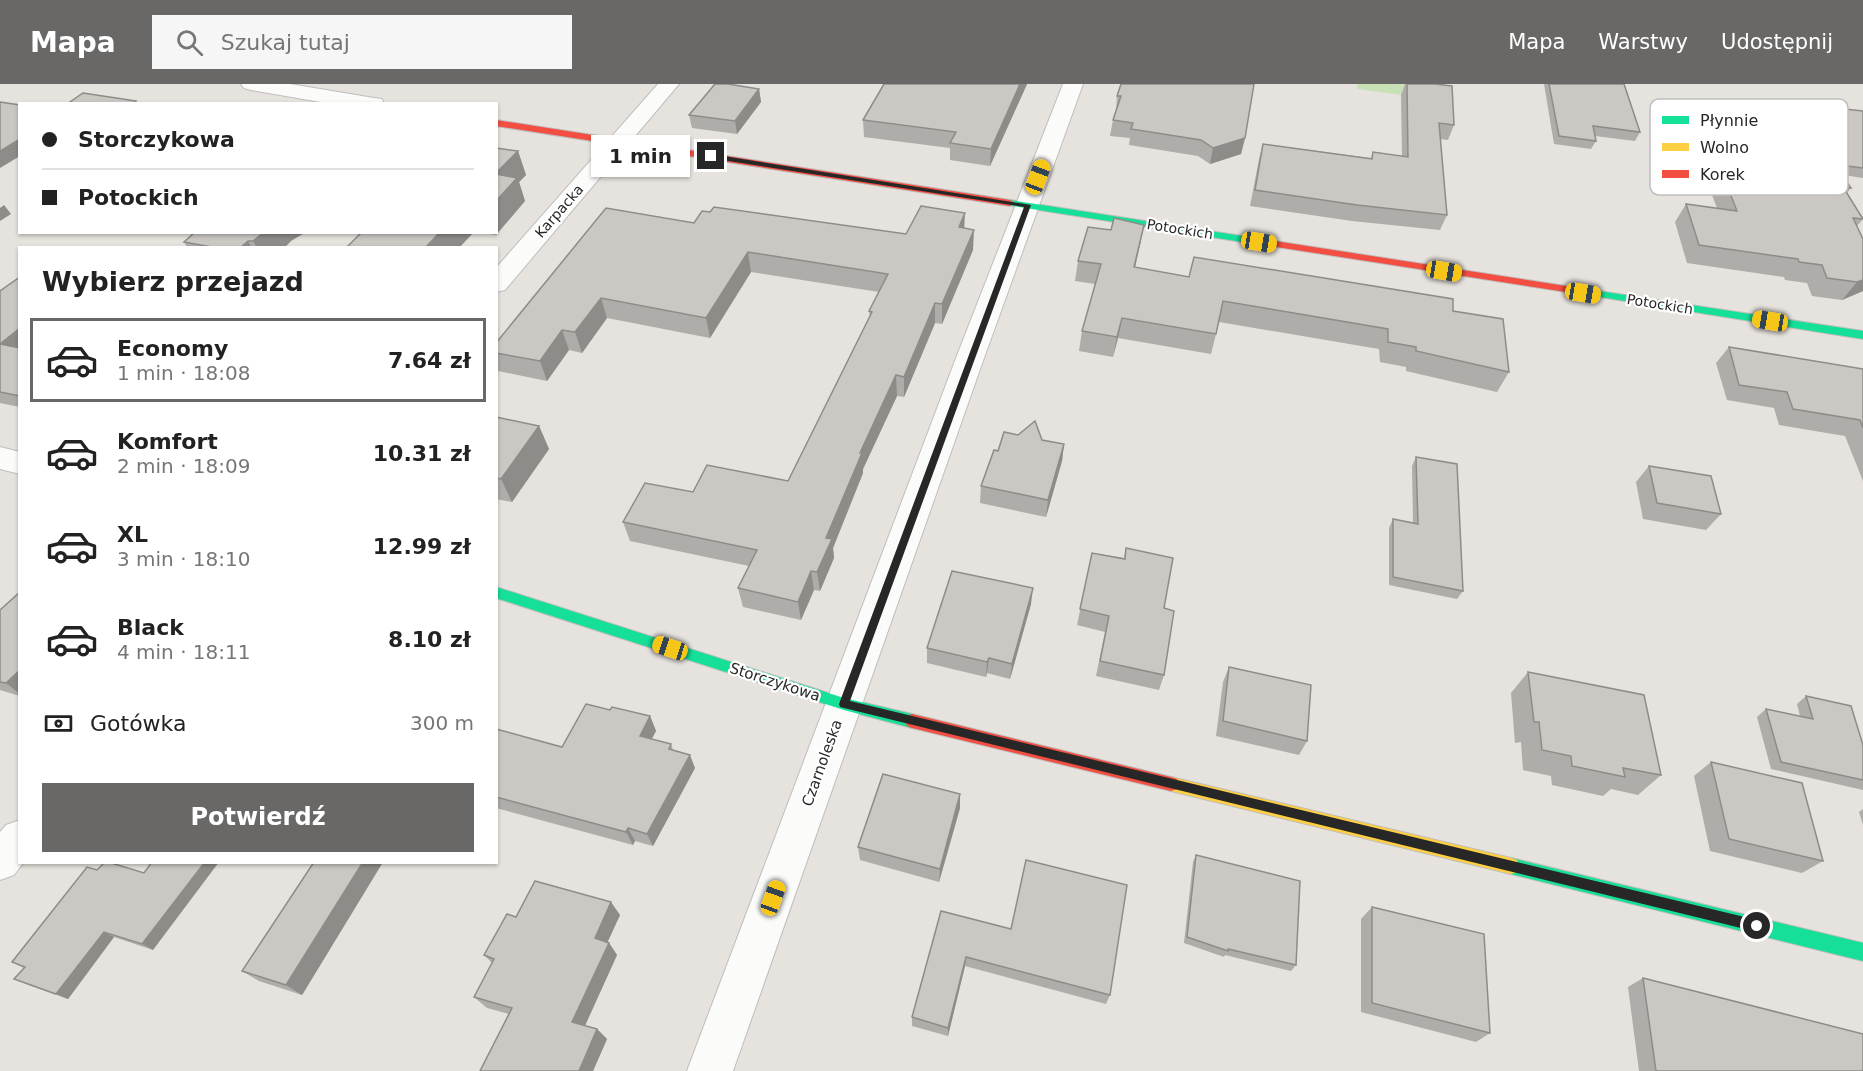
<!DOCTYPE html>
<html lang="pl">
<head>
<meta charset="utf-8">
<style>
	body { margin:0; font-family:"DejaVu Sans",sans-serif; background:#f6f6f6; color:#222; height:100vh; display:flex; flex-direction:column; font-size:22px; white-space:nowrap }
	* { box-sizing:border-box; margin:0 }
	p { font-size:20px; color:#767676 }
	.icon { flex:none; width:33px; height:33px; fill:none; stroke:currentColor; stroke-width:2; stroke-linecap:round; stroke-linejoin:round }
	.map { position:relative; flex:1; overflow:hidden }
	.panel { position:absolute; left:18px; top:162px; width:480px; height:618px; display:flex; flex-direction:column; background:#fff; border-radius:0px; box-shadow:0 2px 4px #0004 }
	.panel>* { flex:none }
	.top-card { position:absolute; left:18px; top:18px; width:480px; height:132px; border-radius:0px; box-shadow:0 2px 4px #0004; display:grid; align-content:center; height:132px; padding:0 24px; background:#fff }
	.end { position:absolute; width:27px; height:27px; margin:-14px; border:8px solid #272727; background:#fff; box-shadow:0 0 0 3px #fff }
	.from { border-radius:50% }
	.bubble { position:absolute; height:42px; border-radius:0px; background:#fff; box-shadow:0 2px 4px #0004; font-size:20px; font-weight:800; line-height:42px; text-align:center }
	.car { position:absolute; width:18px; height:36px; margin:-18px -9px; border-radius:8px; box-shadow:0 0 4px 2px #0007; background:linear-gradient(#f5c518 24%,#345 0 40%,#f5c518 0 76%,#345 0 86%,#f5c518 0) }
	.top-card b { display:flex; align-items:center; gap:21px; height:57px; font-size:22px }
	.top-card b+b { border-top:2px solid #e0e0e0 }
	.top-card i { width:15px; height:15px; background:#222 }
	ul { padding:0; list-style:none }
	li { display:flex; align-items:center; gap:18px; height:84px; margin:0 12px 9px; padding:0 12px; border:3px solid transparent; border-radius:0px }
	li div { flex:1 }
	li b { display:block; font-size:22px }
	li em { font-style:normal; font-weight:800 }
	li.active { border-color:#6a6867 }
	li>.icon { width:54px; height:54px; stroke-width:1.5 }
	h2 { padding:0 24px; font-size:27px; line-height:72px }
	.pay { display:flex; align-items:center; gap:15px; height:66px; padding:0 24px; font-size:22px }
	.pay p { margin-inline-start:auto }
	.action { display:flex; gap:12px; margin-top:auto; padding:12px 24px }
	.action a { flex:1; height:69px; border-radius:0px; background:#6a6867; color:#fff; font-size:24px; font-weight:800; line-height:69px; text-align:center }
	header { display:flex; align-items:center; gap:36px; box-sizing:border-box; height:84px; padding:0 30px; background:#6a6867; color:#fff }
	header strong { font-size:28px }
	nav { display:flex; gap:33px; margin-inline-start:auto; font-size:21px }
	.search { width:420px; height:54px; background:#f6f6f6; display:flex; align-items:center; gap:15px; box-sizing:border-box; padding:0 21px; border-radius:0px; color:#767676; font-size:22px }
	.map>svg:first-child { display:block }
</style>
</head>
<body>
<header>
<strong>Mapa</strong>
<div class="search"><svg class="icon" aria-label="search" viewBox="0 0 24 24"><circle cx="10" cy="10" r="6"/><path d="M15 15l6 6"/></svg>Szukaj tutaj</div>
<nav><a>Mapa</a><a>Warstwy</a><a>Udostępnij</a></nav>
</header>
<div class="map">
<svg width="1863" height="987" viewBox="0 0 1863 987">
	<rect width="100%" height="100%" fill="#e6e2dd"/>
	<polygon fill="#c8e1b6" points="1357,0 1445,0 1446,17 1357,5"/>
	<g fill="none" stroke-linecap="round" stroke-linejoin="round">
		<g stroke="#bfbebe" stroke-width="2">
			<g id="street">
				<polygon points="241,0 290,0 374,14 382,15 384,20 332,20 251,6 244,4"/>
				<polygon points="658,0 679,0 505,206 496,208 496,184"/>
				<polygon points="1063,0 1083,0 984,274 733,987 687,987 956,274"/>
				<polygon points="0,363 20,368 20,390 0,385"/>
				<polygon points="20,736 20,778 24,778 14,791 0,796 0,748 6,741"/>
			</g>
		</g>
		<g stroke="#bfbebe" stroke-width="2">
			<g id="fast">
				<polygon points="1010,116 1268,156 1273,159 1268,162 1007,121 1005,119"/>
				<polygon points="1579,204 1863,247 1863,255 1575,209 1575,205"/>
				<polygon points="496,503 844,614 912,630 917,632 919,637 917,642 912,644 844,626 496,514"/>
				<polygon points="1511,774 1863,859 1863,877 1511,790 1505,788 1503,782 1505,776"/>
			</g>
		</g>
		<g stroke="#bfbebe" stroke-width="2">
			<polygon id="slow" points="1171,693 1511,774 1517,776 1519,782 1517,788 1511,790 1171,707 1165,705 1163,700 1165,695"/>
		</g>
		<g stroke="#bfbebe" stroke-width="2">
			<g id="jam">
				<polygon points="496,36 1010,116 1015,119 1010,122 496,42"/>
				<polygon points="1268,156 1579,204 1584,207 1579,210 1264,161 1264,157"/>
				<polygon points="912,630 1171,693 1177,695 1179,700 1177,705 1171,707 912,644 907,642 905,637 907,632"/>
			</g>
		</g>
		<use href="#street" fill="#fbfbfa" fill-rule="evenodd"/>
		<use href="#fast" fill="#16e098" fill-rule="evenodd"/>
		<use href="#slow" fill="#ffcf43" fill-rule="evenodd"/>
		<use href="#jam" fill="#f24e42" fill-rule="evenodd"/>
	</g>
	<g fill="#afaca9">
		<polygon points="1027,0 990,82 950,76 950,64 864,53 863,36"/>
		<polygon points="1121,0 1245,54 1241,70 1210,80 1198,72 1129,61 1130,54 1110,52 1113,36 1116,27 1117,12"/>
		<polygon points="1405,0 1435,0 1454,41 1448,56 1440,55 1447,131 1440,146 1352,137 1250,122 1259,75 1263,60 1371,74 1373,68 1402,72 1401,11"/>
		<polygon points="1544,0 1624,0 1640,48 1635,57 1595,52 1596,57 1591,65 1554,60"/>
		<polygon points="759,5 761,18 737,50 692,44 689,31"/>
		<polygon points="1817,22 1863,27 1863,94 1843,91 1851,104 1847,109 1863,135 1857,142 1863,207 1842,216 1812,212 1807,199 1785,196 1784,193 1687,179 1675,138 1686,120 1717,124 1689,50 1700,33 1836,81 1812,30"/>
		<polygon points="518,67 526,91 519,98 525,117 496,151 481,148 496,148"/>
		<polygon points="694,139 906,150 964,144 973,166 942,240 935,239 904,313 897,312 863,385 863,389 833,464 834,474 820,507 814,506 801,536 743,523 738,504 749,482 630,457 623,438 693,408 788,397 870,233 869,227 879,208 751,188 710,254 607,234 582,269 569,266 547,297 498,287 496,284 496,259"/>
		<polygon points="1144,141 1135,184 1189,193 1453,227 1509,288 1497,308 1406,287 1406,283 1380,278 1379,265 1219,238 1211,270 1118,254 1113,273 1079,267 1082,247 1095,200 1075,197 1078,177 1111,146"/>
		<polygon points="195,148 291,157 284,164 188,164 184,158"/>
		<polygon points="20,193 20,323 0,319 0,207"/>
		<polygon points="1729,263 1863,285 1863,397 1845,352 1779,341 1774,324 1727,316 1716,279"/>
		<polygon points="496,333 539,342 549,365 512,418 496,415"/>
		<polygon points="1042,356 1064,360 1062,377 1046,433 980,419 981,402 998,367"/>
		<polygon points="1416,373 1463,507 1457,515 1389,501 1389,444 1393,435 1413,439 1412,382"/>
		<polygon points="1649,382 1721,430 1706,446 1643,435 1636,398"/>
		<polygon points="1126,464 1164,524 1164,591 1159,606 1096,592 1105,548 1077,541 1092,469 1124,474"/>
		<polygon points="20,508 20,612 0,606 0,526"/>
		<polygon points="1031,520 1010,595 987,589 986,593 927,579 927,564"/>
		<polygon points="1229,583 1307,657 1299,671 1216,652 1223,598"/>
		<polygon points="1528,588 1661,691 1638,711 1611,705 1603,712 1552,701 1551,692 1523,686 1521,658 1515,659 1511,609"/>
		<polygon points="1806,612 1863,661 1863,706 1771,685 1757,633 1766,625 1800,632 1797,620"/>
		<polygon points="610,626 650,632 656,647 651,655 671,660 673,666 695,684 653,762 635,757 633,761 496,724 496,645 562,663"/>
		<polygon points="1711,678 1823,777 1802,789 1710,767 1694,692"/>
		<polygon points="960,724 939,798 860,776 858,763"/>
		<polygon points="1863,725 1863,741 1859,728"/>
		<polygon points="1196,771 1296,881 1291,887 1225,871 1224,873 1184,859 1193,778"/>
		<polygon points="314,778 383,778 302,911 259,897 242,887"/>
		<polygon points="87,783 153,866 114,853 68,915 26,900 14,895 24,884 12,878"/>
		<polygon points="1372,823 1490,949 1476,958 1361,928 1361,835"/>
		<polygon points="941,827 1110,911 1106,920 965,882 948,952 912,942 912,933"/>
		<polygon points="620,831 607,858 609,859 617,871 585,942 597,945 607,955 593,987 480,987 509,930 487,924 474,913 492,879 484,871 516,833"/>
		<polygon points="1643,894 1863,987 1639,987 1628,903"/>
	</g>
	<g fill="#8e8c89">
		<polygon points="1020,0 1027,0 990,82 991,65"/>
		<polygon points="759,5 761,18 737,50 735,37"/>
		<polygon points="1245,54 1241,70 1210,80 1213,64"/>
		<polygon points="20,55 20,72 0,84 0,67"/>
		<polygon points="518,67 526,91 519,98 525,117 496,151 495,148 496,148 496,89"/>
		<polygon points="4,121 11,130 0,137 0,124"/>
		<polygon points="965,129 964,149 959,143"/>
		<polygon points="1144,141 1140,161 1130,204 1134,183"/>
		<polygon points="974,146 973,166 942,240 942,220"/>
		<polygon points="264,148 306,148 291,157 284,164 257,164 253,157"/>
		<polygon points="440,148 474,148 459,164 425,164"/>
		<polygon points="248,157 252,164 240,164"/>
		<polygon points="748,168 751,188 710,254 706,234"/>
		<polygon points="1863,196 1863,207 1842,216 1857,198"/>
		<polygon points="601,214 607,234 582,269 575,248"/>
		<polygon points="935,219 935,239 904,313 904,293"/>
		<polygon points="1122,234 1118,254 1113,273 1117,253"/>
		<polygon points="20,244 20,268 0,260"/>
		<polygon points="562,246 569,266 547,297 540,277"/>
		<polygon points="896,291 897,312 863,385 863,389 833,464 834,474 820,507 817,488 826,454 860,369"/>
		<polygon points="539,342 549,365 512,418 501,395"/>
		<polygon points="1064,360 1062,377 1046,433 1048,416"/>
		<polygon points="811,487 814,506 801,536 798,518"/>
		<polygon points="1033,504 1031,520 1010,595 1012,580"/>
		<polygon points="989,574 987,589 986,593 987,578"/>
		<polygon points="20,586 20,610 6,599"/>
		<polygon points="650,632 656,647 646,666 640,652"/>
		<polygon points="690,671 695,684 653,762 647,750"/>
		<polygon points="960,710 960,724 939,798 940,785"/>
		<polygon points="628,744 635,757 633,761 626,748"/>
		<polygon points="205,778 219,778 153,866 142,860"/>
		<polygon points="363,778 383,778 302,911 286,901"/>
		<polygon points="611,818 620,831 604,866 595,854"/>
		<polygon points="104,848 114,853 68,915 56,910"/>
		<polygon points="609,859 617,871 582,948 572,938"/>
		<polygon points="966,873 965,882 948,952 948,944"/>
		<polygon points="597,945 607,955 593,987 579,987"/>
	</g>
	<g fill="#cbc8c4" stroke="#8e8c89" stroke-width="1.5">
		<polygon points="715,0 728,0 759,5 735,37 689,31"/>
		<polygon points="884,0 1020,0 991,65 950,59 956,48 863,36"/>
		<polygon points="1121,0 1254,0 1245,54 1213,64 1201,56 1131,45 1133,39 1113,36 1121,12 1117,12"/>
		<polygon points="1407,0 1435,0 1452,2 1454,41 1439,39 1447,131 1357,121 1255,106 1263,60 1372,75 1373,68 1408,73"/>
		<polygon points="1549,0 1624,0 1640,48 1593,42 1596,57 1559,52"/>
		<polygon points="83,9 136,17 133,20 67,20"/>
		<polygon points="0,18 20,21 20,55 0,67"/>
		<polygon points="1817,22 1863,27 1863,84 1847,82"/>
		<polygon points="1700,33 1813,47 1851,104 1843,103 1863,135 1853,134 1863,155 1863,196 1857,198 1827,194 1822,181 1799,178 1798,175 1699,161 1686,120 1737,127"/>
		<polygon points="496,64 518,67 496,89"/>
		<polygon points="496,90 517,94 496,117"/>
		<polygon points="921,122 965,129 959,143 974,146 942,220 935,219 904,293 896,291 860,369 862,369 826,454 832,455 817,488 811,487 798,518 738,504 757,466 623,438 645,399 693,408 707,381 788,397 872,228 869,227 888,190 748,168 706,234 601,214 575,248 562,246 540,277 496,269 496,259 606,124 694,139 702,127 710,128 714,123 906,150"/>
		<polygon points="1114,134 1144,141 1134,183 1189,193 1194,173 1453,215 1453,227 1503,235 1509,288 1416,267 1416,263 1388,258 1388,245 1223,217 1216,250 1122,234 1117,253 1082,247 1101,180 1078,177 1088,143 1111,146"/>
		<polygon points="195,148 264,148 253,157 248,157 240,164 217,164 184,158"/>
		<polygon points="362,148 440,148 425,164 346,164"/>
		<polygon points="20,193 20,244 0,260 20,264 20,312 0,308 0,207"/>
		<polygon points="1729,263 1863,285 1863,344 1860,336 1793,325 1787,308 1739,301"/>
		<polygon points="496,333 539,342 501,395 496,394"/>
		<polygon points="1035,337 1042,356 1064,360 1048,416 981,402 994,366 998,367 1004,348 1018,351"/>
		<polygon points="1416,373 1457,380 1463,507 1393,493 1393,435 1418,440"/>
		<polygon points="1649,382 1711,392 1721,430 1657,419"/>
		<polygon points="1126,464 1173,474 1164,524 1174,527 1164,591 1100,577 1109,532 1080,525 1092,469 1125,475"/>
		<polygon points="952,487 1033,504 1012,580 989,574 987,578 927,564"/>
		<polygon points="20,508 20,586 6,599 0,598 0,526"/>
		<polygon points="1229,583 1311,601 1307,657 1223,637"/>
		<polygon points="1528,588 1644,611 1661,691 1623,684 1625,693 1572,682 1571,672 1542,666 1539,638 1534,638"/>
		<polygon points="1806,612 1851,622 1863,661 1863,696 1781,678 1766,625 1813,635"/>
		<polygon points="586,620 610,626 612,623 650,632 640,652 671,660 669,665 690,671 647,750 628,744 626,748 496,713 496,645 562,663"/>
		<polygon points="1711,678 1802,699 1823,777 1729,755"/>
		<polygon points="883,690 960,710 940,785 858,763"/>
		<polygon points="1196,771 1300,797 1296,881 1228,865 1228,867 1187,853"/>
		<polygon points="1026,776 1127,801 1110,911 966,873 948,944 912,933 941,827 1011,845"/>
		<polygon points="105,778 108,778 144,789 152,778 205,778 142,860 104,848 56,910 14,895 25,883 12,878 87,783 97,786"/>
		<polygon points="314,778 363,778 286,901 242,887"/>
		<polygon points="535,797 611,818 595,854 609,859 572,938 597,945 579,987 480,987 512,924 474,913 494,875 484,871 507,830 516,833"/>
		<polygon points="1372,823 1484,850 1490,949 1372,919"/>
		<polygon points="1643,894 1863,950 1863,987 1656,987"/>
	</g>
	<polygon fill="#272727" points="711,70 1031,121 850,617 1757,836 1761,838 1763,842 1761,846 1757,848 840,623 839,620 1024,123 709,74"/>
	<g text-anchor="middle" stroke-width="4.5" stroke-linejoin="round" paint-order="stroke">
		<g font-size="14" fill="#272727" stroke="#fff">
			<text transform="translate(559 127) rotate(-49)" y="5">Karpacka</text>
			<text transform="translate(1180 145) rotate(9)" y="5">Potockich</text>
			<text transform="translate(1660 220) rotate(9)" y="5">Potockich</text>
		</g>
		<g font-size="15" fill="#272727" stroke="#fff">
			<text transform="translate(775 598) rotate(18)" y="5">Storczykowa</text>
			<text transform="translate(822 679) rotate(-70)" y="5">Czarnoleska</text>
		</g>
	</g>
	<rect x="1650" y="15" width="198" height="96" rx="9" fill="#fff" stroke="#bebebe" stroke-width="1.5"/>
	<rect x="1662" y="32" width="27" height="8" fill="#16e098"/>
	<rect x="1662" y="59" width="27" height="8" fill="#ffcf43"/>
	<rect x="1662" y="86" width="27" height="8" fill="#f24e42"/>
	<g font-size="16" fill="#272727">
		<text x="1700" y="42">Płynnie</text>
		<text x="1700" y="69">Wolno</text>
		<text x="1700" y="96">Korek</text>
	</g>
</svg>
<i class="end from" style="left:1757px;top:842px"></i>
<i class="end" style="left:711px;top:72px"></i>
<div class="bubble" style="left:591px;top:51px;width:99px">1 min</div>
<i class="car" style="left:1038px;top:93px;rotate:21deg"></i>
<i class="car" style="left:1259px;top:158px;rotate:99deg"></i>
<i class="car" style="left:1444px;top:187px;rotate:99deg"></i>
<i class="car" style="left:1583px;top:209px;rotate:99deg"></i>
<i class="car" style="left:1770px;top:237px;rotate:279deg"></i>
<i class="car" style="left:670px;top:564px;rotate:288deg"></i>
<i class="car" style="left:773px;top:814px;rotate:20deg"></i>
<div class="top-card">
<b><i class="from"></i>Storczykowa</b>
<b><i></i>Potockich</b>
</div>
<section class="panel">
<h2>Wybierz przejazd</h2>
<ul>
<li class="active"><svg class="icon" aria-label="car" viewBox="0 0 24 24"><path d="M5 17H2v-5l4-1 3-4h7l3 4 3 1v5h-3M9 17h6M6 11h13"/><circle cx="7" cy="17" r="2"/><circle cx="17" cy="17" r="2"/></svg><div><b>Economy</b><p>1 min · 18:08</p></div><em>7.64 zł</em></li>
<li><svg class="icon" aria-label="car" viewBox="0 0 24 24"><path d="M5 17H2v-5l4-1 3-4h7l3 4 3 1v5h-3M9 17h6M6 11h13"/><circle cx="7" cy="17" r="2"/><circle cx="17" cy="17" r="2"/></svg><div><b>Komfort</b><p>2 min · 18:09</p></div><em>10.31 zł</em></li>
<li><svg class="icon" aria-label="car" viewBox="0 0 24 24"><path d="M5 17H2v-5l4-1 3-4h7l3 4 3 1v5h-3M9 17h6M6 11h13"/><circle cx="7" cy="17" r="2"/><circle cx="17" cy="17" r="2"/></svg><div><b>XL</b><p>3 min · 18:10</p></div><em>12.99 zł</em></li>
<li><svg class="icon" aria-label="car" viewBox="0 0 24 24"><path d="M5 17H2v-5l4-1 3-4h7l3 4 3 1v5h-3M9 17h6M6 11h13"/><circle cx="7" cy="17" r="2"/><circle cx="17" cy="17" r="2"/></svg><div><b>Black</b><p>4 min · 18:11</p></div><em>8.10 zł</em></li>
</ul>
<div class="pay"><svg class="icon" aria-label="cash" viewBox="0 0 24 24"><path d="M3 7h18v10H3z"/><circle cx="12" cy="12" r="2"/></svg>Gotówka<p>300 m</p></div>
<div class="action"><a>Potwierdź</a></div>
</section>
</div>
</body>
</html>
